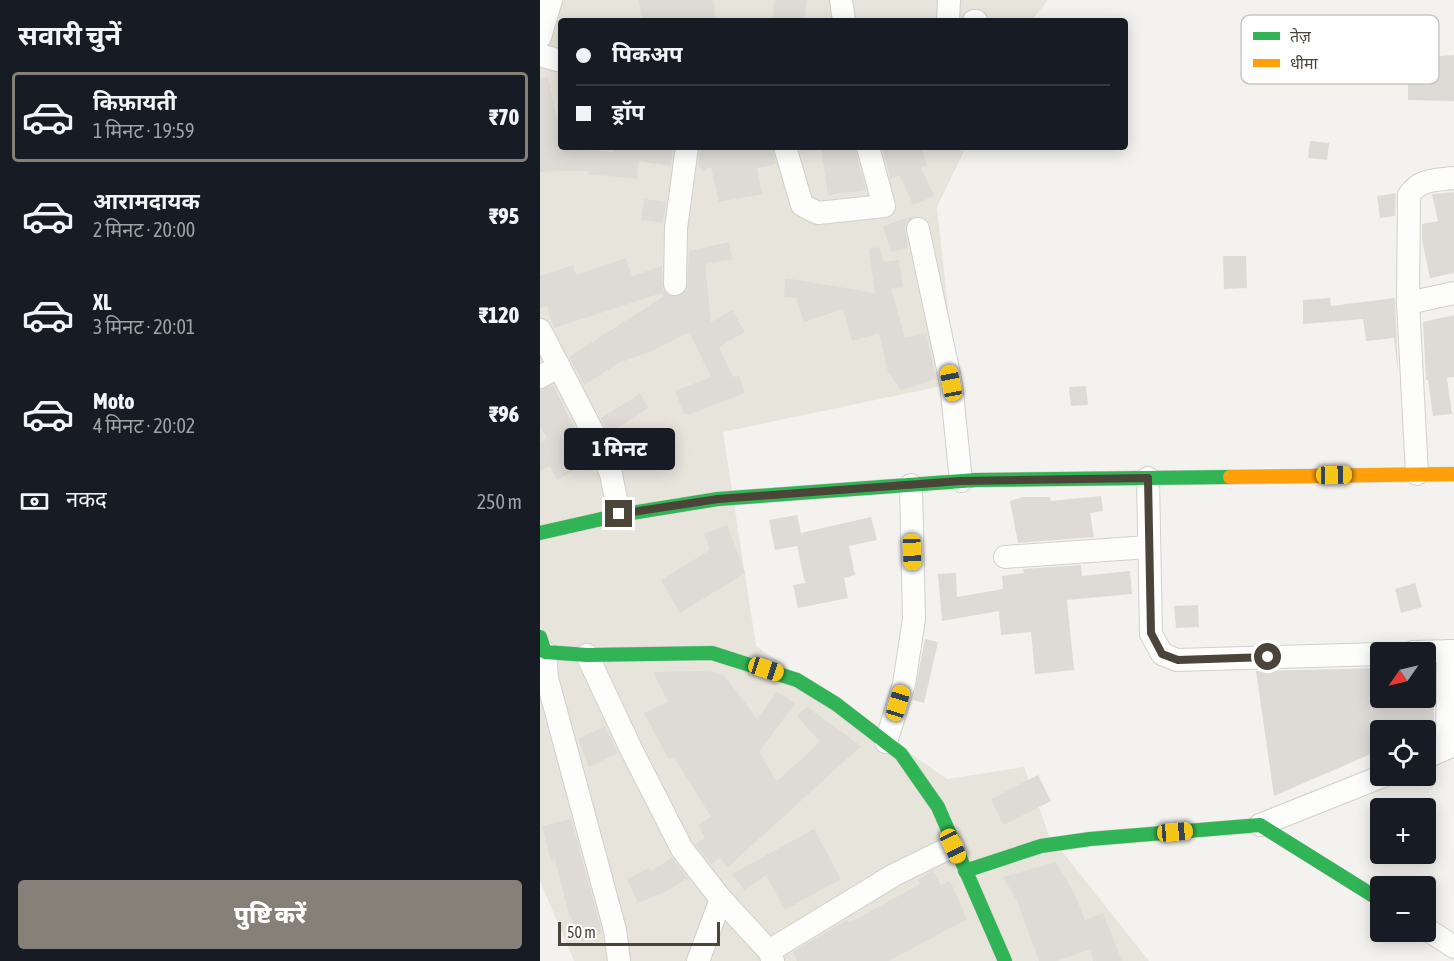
<!DOCTYPE html>
<html lang="hi">
<head>
<meta charset="utf-8">
<style>
	body { margin:0; font-family:"Asap Condensed","Noto Sans Devanagari",sans-serif; background:#20242c; color:#f1f3f6; height:100vh; display:flex; flex-direction:column; font-size:22px; white-space:nowrap }
	* { box-sizing:border-box; margin:0 }
	p { font-size:20px; color:#9ea1a6 }
	.icon { flex:none; width:33px; height:33px; fill:none; stroke:currentColor; stroke-width:2; stroke-linecap:round; stroke-linejoin:round }
	.map { position:relative; flex:1; overflow:hidden }
	.panel { display:flex; flex-direction:column; background:#171b24; width:540px }
	.panel>* { flex:none }
	.guide { position:absolute; left:18px; top:18px; width:570px; height:132px; border-radius:6px; box-shadow:0 3px 15px #0003; display:grid; align-content:center; height:132px; padding:0 18px; background:#171b24 }
	.needle { width:39px; rotate:236deg }
	.tools { position:absolute; left:830px; top:642px; display:grid; gap:12px }
	.tools a { display:grid; place-items:center; width:66px; height:66px; border-radius:6px; background:#171b24; box-shadow:0 3px 15px #0003; font-size:30px }
	.scale { position:absolute; left:18px; bottom:15px; width:162px; box-sizing:border-box; padding-left:6px; border:3px solid #4b4439; border-top:0; font-size:16px; line-height:21px; white-space:nowrap; color:#4b4439; -webkit-text-stroke:4px #fff; paint-order:stroke }
	.end { position:absolute; width:27px; height:27px; margin:-14px; border:8px solid #4b4439; background:#fff; box-shadow:0 0 0 3px #fff }
	.from { border-radius:50% }
	.bubble { position:absolute; height:42px; border-radius:6px; background:#171b24; box-shadow:0 3px 15px #0003; font-size:20px; font-weight:800; line-height:42px; text-align:center }
	.car { position:absolute; width:18px; height:36px; margin:-18px -9px; border-radius:8px; box-shadow:0 0 4px 2px #0007; background:linear-gradient(#f5c518 24%,#345 0 40%,#f5c518 0 76%,#345 0 86%,#f5c518 0) }
	.guide b { display:flex; align-items:center; gap:21px; height:57px; font-size:22px }
	.guide b+b { border-top:2px solid #363941 }
	.guide i { width:15px; height:15px; background:#f1f3f6 }
	ul { padding:0; list-style:none }
	li { display:flex; align-items:center; gap:18px; height:90px; margin:0 12px 9px; padding:0 6px; border:3px solid transparent; border-radius:6px }
	li div { flex:1 }
	li b { display:block; font-size:22px }
	li em { font-style:normal; font-weight:800 }
	li.current { border-color:#868178 }
	li>.icon { width:54px; height:54px; stroke-width:1.5 }
	h2 { padding:0 18px; font-size:27px; line-height:72px }
	.pay { display:flex; align-items:center; gap:15px; height:66px; padding:0 18px; font-size:22px }
	.pay p { margin-inline-start:auto }
	.cta { display:flex; gap:12px; margin-top:auto; padding:12px 18px }
	.cta a { flex:1; height:69px; border-radius:6px; background:#868178; color:#fff; font-size:24px; font-weight:800; line-height:69px; text-align:center }
	main { display:flex; flex:1; min-height:0 }
	.map>svg:first-child { display:block }
</style>
</head>
<body>
<main>
<section class="panel">
<h2>सवारी चुनें</h2>
<ul>
<li class="current"><svg class="icon" aria-label="car" viewBox="0 0 24 24"><path d="M5 17H2v-5l4-1 3-4h7l3 4 3 1v5h-3M9 17h6M6 11h13"/><circle cx="7" cy="17" r="2"/><circle cx="17" cy="17" r="2"/></svg><div><b>किफ़ायती</b><p>1 मिनट · 19:59</p></div><em>₹70</em></li>
<li><svg class="icon" aria-label="car" viewBox="0 0 24 24"><path d="M5 17H2v-5l4-1 3-4h7l3 4 3 1v5h-3M9 17h6M6 11h13"/><circle cx="7" cy="17" r="2"/><circle cx="17" cy="17" r="2"/></svg><div><b>आरामदायक</b><p>2 मिनट · 20:00</p></div><em>₹95</em></li>
<li><svg class="icon" aria-label="car" viewBox="0 0 24 24"><path d="M5 17H2v-5l4-1 3-4h7l3 4 3 1v5h-3M9 17h6M6 11h13"/><circle cx="7" cy="17" r="2"/><circle cx="17" cy="17" r="2"/></svg><div><b>XL</b><p>3 मिनट · 20:01</p></div><em>₹120</em></li>
<li><svg class="icon" aria-label="car" viewBox="0 0 24 24"><path d="M5 17H2v-5l4-1 3-4h7l3 4 3 1v5h-3M9 17h6M6 11h13"/><circle cx="7" cy="17" r="2"/><circle cx="17" cy="17" r="2"/></svg><div><b>Moto</b><p>4 मिनट · 20:02</p></div><em>₹96</em></li>
</ul>
<div class="pay"><svg class="icon" aria-label="cash" viewBox="0 0 24 24"><path d="M3 7h18v10H3z"/><circle cx="12" cy="12" r="2"/></svg>नकद<p>250 m</p></div>
<div class="cta"><a>पुष्टि करें</a></div>
</section>
<div class="map">
<svg width="914" height="961" viewBox="0 0 914 961">
	<rect width="100%" height="100%" fill="#f4f2ee"/>
	<polygon fill="#e7e4dc" points="0,0 508,0 491,21 21,21 21,147 426,147 397,207 416,383 183,432 216,646 407,779 484,767 509,835 609,961 34,961 0,881"/>
	<g fill="#dedbd6">
		<polygon points="99,0 173,0 176,21 102,21"/>
		<polygon points="235,0 267,0 264,21 232,21"/>
		<polygon points="914,55 914,101 868,100 868,75 888,75 886,57"/>
		<polygon points="8,77 23,149 73,152 74,147 133,147 131,166 99,161 97,179 48,174 48,171 0,172 0,78"/>
		<polygon points="770,141 789,143 787,160 768,158"/>
		<polygon points="167,147 232,147 236,164 217,168 222,194 179,202 171,167 163,172 158,165 160,150"/>
		<polygon points="281,147 315,147 326,190 288,195"/>
		<polygon points="355,147 381,147 387,165 381,168 394,196 373,205 360,175 351,179 343,151"/>
		<polygon points="914,192 914,273 890,278 882,240 882,224 898,221 892,194"/>
		<polygon points="856,193 855,216 840,218 837,196"/>
		<polygon points="104,199 126,202 123,223 101,220"/>
		<polygon points="375,215 365,225 368,248 351,252 343,226"/>
		<polygon points="189,242 192,259 165,264 171,322 192,310 205,332 179,347 193,377 199,375 205,393 151,414 144,414 135,391 171,377 149,332 114,350 79,363 44,385 29,357 124,296 122,293 14,328 7,306 0,308 0,276 33,265 36,275 86,258 92,276 122,266 123,290 135,297 147,290 149,251"/>
		<polygon points="339,247 343,262 359,260 363,287 351,289 365,338 386,333 396,379 361,390 348,372 339,333 312,341 303,309 264,322 256,298 244,297 245,278 335,293 329,249"/>
		<polygon points="683,256 706,256 707,288 684,289"/>
		<polygon points="790,298 791,306 855,298 858,373 854,338 826,341 823,319 763,324 763,300"/>
		<polygon points="914,315 914,377 907,378 912,414 893,416 888,380 886,380 883,322"/>
		<polygon points="13,385 51,461 17,480 10,466 0,471 0,442 7,438 0,427 0,390"/>
		<polygon points="546,386 548,405 531,406 529,387"/>
		<polygon points="100,394 109,408 69,433 61,418"/>
		<polygon points="561,496 563,511 550,513 554,537 478,543 470,501 483,497 510,497 511,501"/>
		<polygon points="257,515 261,533 331,517 337,540 309,546 315,575 304,578 308,598 258,608 253,585 265,583 257,546 235,550 229,520"/>
		<polygon points="187,525 205,573 140,613 121,580 170,550 164,534"/>
		<polygon points="541,565 542,576 590,571 592,594 527,600 534,670 495,674 491,632 461,635 459,611 402,621 398,574 416,573 417,597 463,589 462,576 484,573 483,569"/>
		<polygon points="875,583 882,607 861,613 855,589"/>
		<polygon points="658,605 659,627 636,628 634,606"/>
		<polygon points="385,639 398,642 384,703 373,700"/>
		<polygon points="840,668 840,698 894,698 894,727 887,730 840,730 840,750 734,796 716,671"/>
		<polygon points="157,671 169,671 185,676 217,719 237,692 255,703 219,752 237,781 280,742 257,716 267,707 321,746 187,868 180,858 171,864 155,844 165,838 158,825 171,817 134,757 129,760 104,713 128,702 113,672"/>
		<polygon points="65,726 78,753 49,767 38,739"/>
		<polygon points="498,775 511,801 463,825 451,799"/>
		<polygon points="31,819 62,933 42,942 29,914 15,860 11,861 2,826"/>
		<polygon points="274,829 301,879 245,910 226,875 204,890 192,874"/>
		<polygon points="132,858 148,878 125,892 98,903 87,879 109,868 111,871"/>
		<polygon points="516,862 536,897 545,920 563,913 582,961 553,961 551,949 517,961 499,961 477,901 463,877"/>
		<polygon points="393,871 401,885 410,881 427,919 349,961 257,961 253,952 307,920 309,923 380,884 378,880"/>
	</g>
	<g fill="none" stroke-linecap="round" stroke-linejoin="round">
		<g stroke="#d2d0cb" stroke-width="24">
			<g id="street">
				<polyline points="301,0 304,21"/>
				<polyline points="408,21 409,0"/>
				<polyline points="434,21 436,21"/>
				<polyline points="0,37 11,0"/>
				<polyline points="0,55 21,61"/>
				<polyline points="245,147 262,205 278,213 344,206 328,147"/>
				<polyline points="378,229 411,383 421,481"/>
				<polyline points="135,284 136,228 147,147"/>
				<polyline points="868,303 914,293"/>
				<polyline points="0,330 59,444 71,474 79,515"/>
				<polyline points="0,377 19,366"/>
				<path d="M877,474L868,303L869,195C880,179 896,180 914,178"/>
				<polyline points="608,478 611,634 622,654 637,660 840,654"/>
				<polyline points="465,557 608,547"/>
				<polyline points="5,652 7,678 75,930 79,961"/>
				<polyline points="873,652 914,651"/>
				<polyline points="47,655 92,751 142,849 181,899 229,951 233,961"/>
				<polyline points="346,742 364,684 374,619 371,485"/>
				<polyline points="885,758 907,748 908,651"/>
				<polyline points="720,825 843,776"/>
				<polyline points="885,928 914,947"/>
				<polyline points="229,951 354,875 413,846"/>
				<polyline points="158,961 181,899"/>
			</g>
		</g>
		<g stroke="#d3cfc5" stroke-width="15">
			<g id="fast">
				<polyline points="0,533 79,515 178,499 436,480 690,477"/>
				<polyline points="0,637 5,652 47,655 172,653 257,680 296,704 361,754 398,807 465,961"/>
				<polyline points="425,871 501,846 550,839 720,825 840,900"/>
			</g>
		</g>
		<g stroke="#d3cfc5" stroke-width="15">
			<polyline id="slow" points="690,477 914,474"/>
		</g>
		<use href="#street" stroke="#fdfdfc" stroke-width="22"/>
		<use href="#fast" stroke="#30b455" stroke-width="14"/>
		<use href="#slow" stroke="#ff9f0a" stroke-width="14"/>
	</g>
	<g fill="none" stroke-linecap="round" stroke-linejoin="round">
		<polyline stroke="#4b4439" stroke-width="8" points="79,514 178,499 420,481 608,478 611,633 622,654 638,660 728,657"/>
	</g>
	<rect x="701" y="15" width="198" height="69" rx="9" fill="#fff" stroke="#c9c7c4" stroke-width="1.5"/>
	<rect x="713" y="32" width="27" height="8" fill="#30b455"/>
	<rect x="713" y="59" width="27" height="8" fill="#ff9f0a"/>
	<g font-size="16" fill="#4b4439">
		<text x="750" y="42">तेज़</text>
		<text x="750" y="69">धीमा</text>
	</g>
</svg>
<div class="tools">
<a><svg class="needle" viewBox="-14 -14 28 28"><path d="M0-13l5 13h-10z" fill="#e53935"/><path d="M0 13l5-13h-10z" fill="#9ea1a6"/></svg></a>
<a><svg class="icon" aria-label="locate" viewBox="0 0 24 24"><circle cx="12" cy="12" r="6"/><path d="M12 2v4M12 18v4M2 12h4M18 12h4"/></svg></a>
<a>+</a>
<a>−</a>
</div>
<div class="scale">50 m</div>
<i class="end from" style="left:728px;top:657px"></i>
<i class="end" style="left:79px;top:514px"></i>
<div class="bubble" style="left:24px;top:428px;width:111px">1 मिनट</div>
<i class="car" style="left:411px;top:383px;rotate:349deg"></i>
<i class="car" style="left:794px;top:475px;rotate:89deg"></i>
<i class="car" style="left:372px;top:552px;rotate:178deg"></i>
<i class="car" style="left:226px;top:669px;rotate:108deg"></i>
<i class="car" style="left:358px;top:703px;rotate:17deg"></i>
<i class="car" style="left:635px;top:832px;rotate:85deg"></i>
<i class="car" style="left:413px;top:846px;rotate:155deg"></i>
<div class="guide">
<b><i class="from"></i>पिकअप</b>
<b><i></i>ड्रॉप</b>
</div>
</div>
</main>
</body>
</html>
